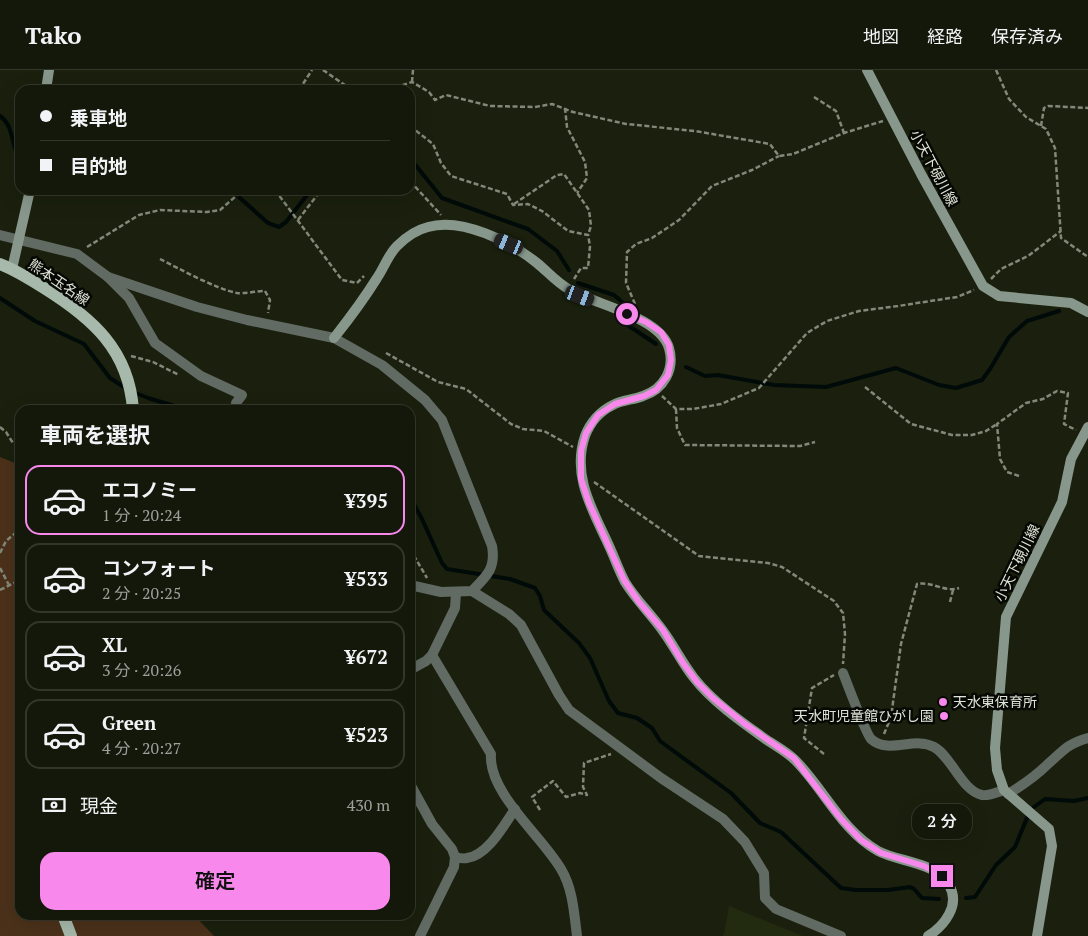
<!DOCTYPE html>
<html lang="ja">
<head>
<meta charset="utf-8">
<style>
	body { margin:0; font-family:"PT Serif","Noto Sans JP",serif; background:#212518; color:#f1f3f6; height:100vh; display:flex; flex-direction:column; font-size:19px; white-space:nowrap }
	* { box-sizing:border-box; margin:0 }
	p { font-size:16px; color:#9da09c }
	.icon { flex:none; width:28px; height:28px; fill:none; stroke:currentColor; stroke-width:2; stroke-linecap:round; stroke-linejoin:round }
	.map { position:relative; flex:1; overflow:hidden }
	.details { position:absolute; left:15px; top:335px; width:400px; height:515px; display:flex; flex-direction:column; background:#14180a; border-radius:15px; box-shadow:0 5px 20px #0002,0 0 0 1px #33372b }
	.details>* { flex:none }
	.banner { position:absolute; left:15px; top:15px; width:400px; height:110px; border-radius:15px; box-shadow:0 5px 20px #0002,0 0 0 1px #33372b; display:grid; align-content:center; height:110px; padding:0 25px; background:#14180a }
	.end { position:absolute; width:22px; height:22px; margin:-11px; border:6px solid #f888eb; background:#111; box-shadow:0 0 0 2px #111 }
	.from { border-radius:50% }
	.bubble { position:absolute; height:35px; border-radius:15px; background:#14180a; box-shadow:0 5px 20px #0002,0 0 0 1px #33372b; font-size:16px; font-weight:600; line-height:35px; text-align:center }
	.car { position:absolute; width:15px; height:30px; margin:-15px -8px; border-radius:6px; box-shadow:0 0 4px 1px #0007; background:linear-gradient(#222 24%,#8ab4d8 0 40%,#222 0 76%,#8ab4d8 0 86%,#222 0) }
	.banner b { display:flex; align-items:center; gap:18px; height:48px; font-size:19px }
	.banner b+b { border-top:1px solid #33372b }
	.banner i { width:12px; height:12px; background:#f1f3f6 }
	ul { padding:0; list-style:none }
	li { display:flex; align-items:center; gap:15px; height:70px; margin:0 10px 8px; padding:0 15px; border:2px solid #33372b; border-radius:15px }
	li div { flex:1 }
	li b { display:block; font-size:19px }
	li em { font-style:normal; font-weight:600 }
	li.current { border-color:#f888eb }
	li>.icon { width:45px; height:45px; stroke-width:1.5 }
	h2 { padding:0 25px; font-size:22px; line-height:60px }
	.pay { display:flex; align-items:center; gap:12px; height:55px; padding:0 25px; font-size:19px }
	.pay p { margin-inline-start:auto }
	.button { display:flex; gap:10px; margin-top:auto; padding:10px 25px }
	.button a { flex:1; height:58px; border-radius:15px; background:#f888eb; color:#111; font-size:20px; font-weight:600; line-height:58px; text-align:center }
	header { display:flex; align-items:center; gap:30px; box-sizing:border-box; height:70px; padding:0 25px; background:#14180a; border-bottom:1px solid #33372b }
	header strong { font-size:24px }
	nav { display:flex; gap:28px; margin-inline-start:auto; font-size:18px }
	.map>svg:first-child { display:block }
</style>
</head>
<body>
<header>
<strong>Tako</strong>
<nav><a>地図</a><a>経路</a><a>保存済み</a></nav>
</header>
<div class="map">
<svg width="1088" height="866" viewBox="0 0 1088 866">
	<rect width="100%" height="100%" fill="#1a200d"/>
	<polygon fill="#222a10" points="729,836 803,866 722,866 724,864"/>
	<polygon fill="#4b311a" points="0,387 20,395 20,845 194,845 214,866 0,866"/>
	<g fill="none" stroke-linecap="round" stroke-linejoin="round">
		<g stroke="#000a08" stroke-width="4">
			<path d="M0,46C14,55 11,76 20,90"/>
			<polyline points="410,91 413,92 442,128 528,159 557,181 569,200"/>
			<path d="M62,120C69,125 81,123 89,120"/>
			<polyline points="231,120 268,153 279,157 286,152 311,120"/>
			<polyline points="578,213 614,225 622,232 623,236"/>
			<polyline points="0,228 35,251 84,274 110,308 127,319"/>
			<polyline points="626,254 656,274"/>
			<polyline points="686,297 705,306 718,305 774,315 826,317 896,298 939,315 956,318 982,310 990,299 1009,267 1027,251 1059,241"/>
			<polyline points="133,322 148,328 188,340"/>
			<polyline points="259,337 296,337 308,340"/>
			<polyline points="410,427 422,449 442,493 447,499 510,509 535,518 540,526 544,540 579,573 590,588 609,631 618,643 637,648 652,658 660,671 731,723 760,753 781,762 841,818 856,820 888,820 910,817 914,819 922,828 939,829"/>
			<polyline points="1034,737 1045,729 1074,731 1088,728"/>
			<polyline points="966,828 975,827 996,795 1015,777 1027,748"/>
		</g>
		<g stroke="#838879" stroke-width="2.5" stroke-dasharray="5 2.5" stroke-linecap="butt">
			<polyline points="323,0 352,20"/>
			<polyline points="996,0 1009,29 1026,47 1046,59 1055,78 1061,168 1088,187"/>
			<polyline points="412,12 413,0"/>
			<polyline points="299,20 312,0"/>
			<polyline points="388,20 412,12 429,22 435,30 446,25 490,36 535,37 552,34 573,42 626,54 695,61 770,74 779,86 793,84 844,63 883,51"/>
			<polyline points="814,27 836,41 844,63"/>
			<polyline points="565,38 567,57 585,92 587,108 577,123"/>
			<polyline points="410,56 433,74 441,93 451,106 507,124 513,135 528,134 542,141 568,161 588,165 590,176 588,198 581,198 574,209"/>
			<polyline points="1041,56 1044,38 1048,36 1088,38"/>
			<polyline points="410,111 441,145"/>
			<polyline points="275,120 342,210 357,213 364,206"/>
			<polyline points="514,134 557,105 564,104 589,140 591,156 588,165"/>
			<polyline points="298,150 321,120"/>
			<polyline points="87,177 139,145 160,140 207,142 220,140 243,120"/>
			<path d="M160,189C180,199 216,219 237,223C243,224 257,221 265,221L270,230L268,243"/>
			<polyline points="991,209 1001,199 1028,186 1061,161"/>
			<polyline points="635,234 626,213 627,182 636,174 652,168 679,150 712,116 752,100 779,86"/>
			<polyline points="386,283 438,312 466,319 511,354 523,359 544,361 573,377"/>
			<polyline points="131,286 153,292 179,305"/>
			<polyline points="865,317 911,354 952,365 972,365 986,361 997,354"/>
			<polyline points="662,326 676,339 693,339 721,334 759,318 807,263 827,251 859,241 898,236 957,227 974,220"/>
			<polyline points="676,339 677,358 685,375 800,376 815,372"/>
			<polyline points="0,357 6,362 13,373 20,375"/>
			<polyline points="17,375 20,379"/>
			<polyline points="1019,406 1007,402 1000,389 997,354 1026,333 1043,329 1057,321 1068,323 1064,354 1076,360"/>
			<polyline points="594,412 699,486 768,493 782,497 834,531 843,543 845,564 843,594"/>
			<polyline points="410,479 427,508"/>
			<polyline points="0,483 6,471 20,459"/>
			<polyline points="0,498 9,515"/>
			<polyline points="0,520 20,510"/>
			<polyline points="950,532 953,520"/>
			<path d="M884,664L891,647L901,574L917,514C932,511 946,523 959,518"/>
			<polyline points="824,684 804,668 812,618 834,605"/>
			<polyline points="540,740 532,727 553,711 566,727 580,723 587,725 583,717 584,693 611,684"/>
		</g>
		<g stroke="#616a63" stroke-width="10">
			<polyline points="0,165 77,184 108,207 129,228 155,273 201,306 242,325 236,333"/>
			<path d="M108,207L197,237L247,250L334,268L382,295L425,330L442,350L492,476C496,498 487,506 472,521L441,522L410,515"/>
			<polyline points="472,521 509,544 521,555 559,625 569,640 661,708 723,749 745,772 764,803 765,828 776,839 841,866"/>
			<path d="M432,585L491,684C488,723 542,766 561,799C573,819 574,843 577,866"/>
			<polyline points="410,597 415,597 426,591 432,585 455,538 456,523"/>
			<path d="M843,603C847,613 866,664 871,669C889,685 914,666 934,677C952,687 962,721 982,725C989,726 998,722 1004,720"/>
			<polyline points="410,714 432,754 452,779 455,787 454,797 420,866"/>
			<path d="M1008,724C1023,715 1037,705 1049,693C1064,680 1067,674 1088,668"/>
			<path d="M455,787C459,788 464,789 467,788C488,785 504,755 515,739"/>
		</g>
		<g stroke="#88978c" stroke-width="10">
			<polyline points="867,0 921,104 983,216 999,226 1071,233 1088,242"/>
			<polyline points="46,20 49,0"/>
			<polyline points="12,199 30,120"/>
			<path d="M334,268C349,249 364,229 377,208C384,198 388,185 397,176C405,168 416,160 428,157C462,147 511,172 537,193C548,202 557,213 570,220C597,235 660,247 669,278C675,299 664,319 643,326C633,330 622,330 613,335C600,341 590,353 585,366C571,407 594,442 610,478C615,489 619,501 625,512C636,530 651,544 663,561C674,576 682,593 694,608C712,631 740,651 764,668C774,675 786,681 795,690C824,719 841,760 878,781C898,792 937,792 949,815C961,835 944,856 928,866"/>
			<polyline points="1037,866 1052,776 1049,759 1004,720 997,700 995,678 1006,547 1062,432 1071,389 1088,357"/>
		</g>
		<g stroke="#a6b9ab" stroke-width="12">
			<path d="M0,194C16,200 30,209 44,218C92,248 129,280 133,340"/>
			<polyline points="63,845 71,866"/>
		</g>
	</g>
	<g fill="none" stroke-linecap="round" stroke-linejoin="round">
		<polyline stroke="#f888eb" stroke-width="6" points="627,244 646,252 661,262 669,275 671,290 668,305 656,320 644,326 615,334 598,345 586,363 581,381 581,409 589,433 624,510 639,532 663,560 683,593 697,612 713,628 745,654 794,688 841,749 861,770 881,783 924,796 942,806"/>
	</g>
	<g fill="#f888eb" stroke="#060803" stroke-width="2">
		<circle cx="943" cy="632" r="5"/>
		<circle cx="944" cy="646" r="5"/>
	</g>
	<g text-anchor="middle" stroke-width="5" stroke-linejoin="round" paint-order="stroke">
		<g font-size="14" fill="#dfe4d8" stroke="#060803">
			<text transform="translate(934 98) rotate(62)" y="5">小天下硯川線</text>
			<text transform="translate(59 212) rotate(34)" y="5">熊本玉名線</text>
			<text transform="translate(1017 493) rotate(-64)" y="5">小天下硯川線</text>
		</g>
		<g font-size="14" fill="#dfe4d8" stroke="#060803" text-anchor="start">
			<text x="953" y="637">天水東保育所</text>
			<text x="934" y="651" text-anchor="end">天水町児童館ひがし園</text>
		</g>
	</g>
</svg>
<i class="end from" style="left:627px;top:244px"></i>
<i class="end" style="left:942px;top:806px"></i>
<div class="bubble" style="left:912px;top:734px;width:60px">2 分</div>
<i class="car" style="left:509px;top:174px;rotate:292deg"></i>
<i class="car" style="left:580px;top:226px;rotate:111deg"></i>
<div class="banner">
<b><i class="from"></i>乗車地</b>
<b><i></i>目的地</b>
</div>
<section class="details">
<h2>車両を選択</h2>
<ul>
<li class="current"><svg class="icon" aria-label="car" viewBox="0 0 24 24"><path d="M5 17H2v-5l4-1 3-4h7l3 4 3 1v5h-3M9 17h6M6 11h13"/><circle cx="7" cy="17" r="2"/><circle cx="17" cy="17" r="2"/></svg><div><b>エコノミー</b><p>1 分 · 20:24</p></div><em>¥395</em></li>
<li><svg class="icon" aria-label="car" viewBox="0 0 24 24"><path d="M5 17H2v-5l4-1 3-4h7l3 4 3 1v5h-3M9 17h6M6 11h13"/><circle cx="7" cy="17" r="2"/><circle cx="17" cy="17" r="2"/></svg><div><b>コンフォート</b><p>2 分 · 20:25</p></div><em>¥533</em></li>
<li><svg class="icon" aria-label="car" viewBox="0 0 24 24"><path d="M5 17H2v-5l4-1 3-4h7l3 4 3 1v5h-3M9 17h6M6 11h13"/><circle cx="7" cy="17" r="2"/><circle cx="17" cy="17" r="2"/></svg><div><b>XL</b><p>3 分 · 20:26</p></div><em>¥672</em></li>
<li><svg class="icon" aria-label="car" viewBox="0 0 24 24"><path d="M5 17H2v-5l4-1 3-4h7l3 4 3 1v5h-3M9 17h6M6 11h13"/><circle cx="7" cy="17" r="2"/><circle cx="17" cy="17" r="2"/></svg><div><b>Green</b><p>4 分 · 20:27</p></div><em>¥523</em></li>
</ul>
<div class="pay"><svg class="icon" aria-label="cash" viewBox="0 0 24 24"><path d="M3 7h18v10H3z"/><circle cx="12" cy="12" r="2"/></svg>現金<p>430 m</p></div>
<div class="button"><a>確定</a></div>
</section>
</div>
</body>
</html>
